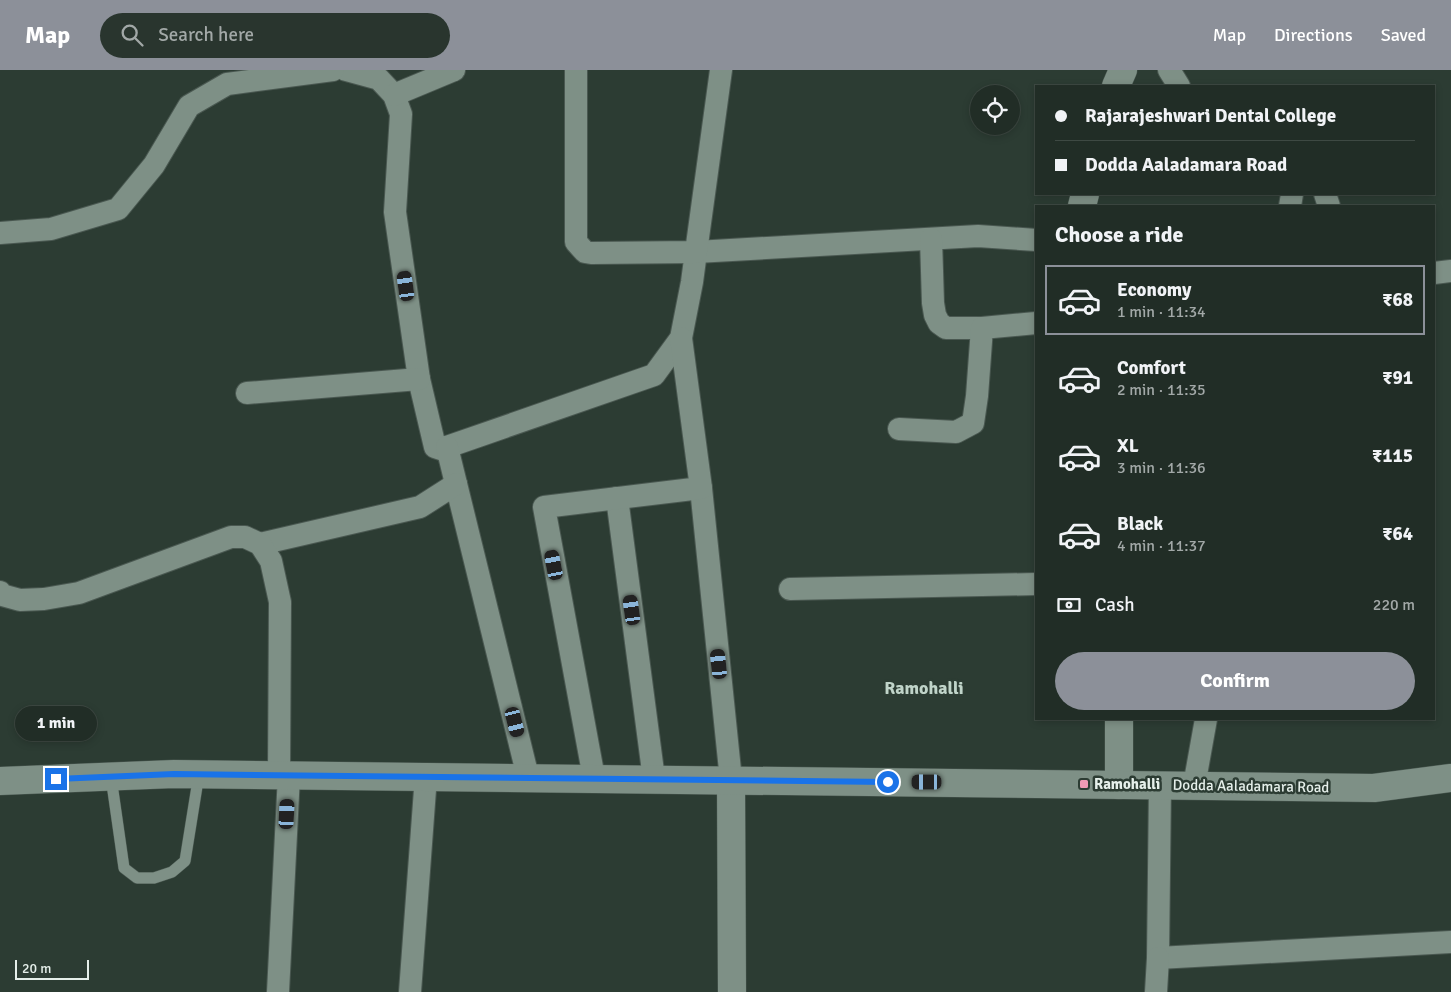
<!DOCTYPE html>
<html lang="en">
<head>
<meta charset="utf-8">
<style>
	body { margin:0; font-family:Signika,sans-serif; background:#29352e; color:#f1f3f6; height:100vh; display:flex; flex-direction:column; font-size:19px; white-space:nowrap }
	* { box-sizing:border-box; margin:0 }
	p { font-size:16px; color:#a2a8a7 }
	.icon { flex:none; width:28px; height:28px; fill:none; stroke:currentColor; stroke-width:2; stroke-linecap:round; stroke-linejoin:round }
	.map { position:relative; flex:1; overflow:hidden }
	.drawer { position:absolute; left:1035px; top:135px; width:400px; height:515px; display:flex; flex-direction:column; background:#212d26; border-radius:0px; box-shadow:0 2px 8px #0003,0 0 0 1px #3e4943 }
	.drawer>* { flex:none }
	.guide { position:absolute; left:1035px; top:15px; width:400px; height:110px; border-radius:0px; box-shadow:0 2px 8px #0003,0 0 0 1px #3e4943; display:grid; align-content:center; height:110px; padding:0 20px; background:#212d26 }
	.buttons { position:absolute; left:970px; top:15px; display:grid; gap:10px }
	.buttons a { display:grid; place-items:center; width:50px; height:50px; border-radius:50%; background:#212d26; box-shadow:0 2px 8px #0003,0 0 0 1px #3e4943; font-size:25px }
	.scale { position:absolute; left:15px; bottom:12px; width:74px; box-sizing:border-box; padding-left:5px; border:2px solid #e5efea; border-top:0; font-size:14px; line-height:18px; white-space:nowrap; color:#e5efea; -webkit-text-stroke:4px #2c3c33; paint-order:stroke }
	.end { position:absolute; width:22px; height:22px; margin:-11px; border:6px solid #1a73e8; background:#fff; box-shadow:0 0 0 2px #fff }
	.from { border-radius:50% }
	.bubble { position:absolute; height:35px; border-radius:18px; background:#212d26; box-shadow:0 2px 8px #0003,0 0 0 1px #3e4943; font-size:16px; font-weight:700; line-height:35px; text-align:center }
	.car { position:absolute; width:15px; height:30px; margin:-15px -8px; border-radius:6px; box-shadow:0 0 4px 1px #0007; background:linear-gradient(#222 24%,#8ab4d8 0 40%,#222 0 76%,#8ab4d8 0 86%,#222 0) }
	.guide b { display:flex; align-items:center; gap:18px; height:48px; font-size:19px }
	.guide b+b { border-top:1px solid #3e4943 }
	.guide i { width:12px; height:12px; background:#f1f3f6 }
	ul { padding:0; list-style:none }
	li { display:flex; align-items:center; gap:15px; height:70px; margin:0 10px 8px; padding:0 10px; border:2px solid transparent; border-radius:0px }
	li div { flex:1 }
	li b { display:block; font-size:19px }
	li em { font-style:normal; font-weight:700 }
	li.on { border-color:#8c9099 }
	li>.icon { width:45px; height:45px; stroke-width:1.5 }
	h2 { padding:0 20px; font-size:22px; line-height:60px }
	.pay { display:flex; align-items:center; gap:12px; height:55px; padding:0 20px; font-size:19px }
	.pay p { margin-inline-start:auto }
	.button { display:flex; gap:10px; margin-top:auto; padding:10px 20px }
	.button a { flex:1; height:58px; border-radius:30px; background:#8c9099; color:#fff; font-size:20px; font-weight:700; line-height:58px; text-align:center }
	header { display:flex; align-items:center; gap:30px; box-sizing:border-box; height:70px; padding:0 25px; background:#8c9099; color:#fff }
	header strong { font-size:24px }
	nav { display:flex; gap:28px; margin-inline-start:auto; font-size:18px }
	.search { width:350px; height:45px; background:#29352e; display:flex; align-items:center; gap:12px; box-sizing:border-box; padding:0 18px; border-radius:28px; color:#a2a8a7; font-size:19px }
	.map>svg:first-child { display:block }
</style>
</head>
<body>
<header>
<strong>Map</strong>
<div class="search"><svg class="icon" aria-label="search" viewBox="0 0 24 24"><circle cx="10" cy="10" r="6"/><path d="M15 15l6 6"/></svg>Search here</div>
<nav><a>Map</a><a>Directions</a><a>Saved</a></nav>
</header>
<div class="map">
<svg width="1451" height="922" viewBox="0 0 1451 922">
	<rect width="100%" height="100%" fill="#2c3c33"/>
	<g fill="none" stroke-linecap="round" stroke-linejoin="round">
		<g stroke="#4a5851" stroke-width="12">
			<polyline id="service" points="111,707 124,798 137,808 154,808 172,802 185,791 199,704"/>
		</g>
		<g stroke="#4a5851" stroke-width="24">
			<g id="minor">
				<polyline points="346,0 379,9 394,25 401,44 395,142 419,309 435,377 441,379 654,305 681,268 692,212 696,182 978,166 1036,170"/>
				<polyline points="576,0 576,172 585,182 591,183 696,182 721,0"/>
				<polyline points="1169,0 1179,16"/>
				<polyline points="394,25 454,0"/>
				<polyline points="1325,124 1329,136"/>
				<polyline points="1290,136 1292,124"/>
				<polyline points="0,163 51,159 118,139 154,95 189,36 227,14 333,0"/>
				<polyline points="931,169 933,233 935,245 939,253 946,258 982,258"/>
				<polyline points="1434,203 1451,201"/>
				<polyline points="247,323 419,309"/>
				<polyline points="899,359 956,362 973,353 977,326 982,258 1036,253"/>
				<polyline points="447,377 528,707"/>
				<polyline points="701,418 731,710"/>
				<polyline points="617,428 654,709"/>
				<polyline points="260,474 420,437 456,414"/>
				<polyline points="790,519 1036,514"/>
				<polyline points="0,522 2,525 20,530 44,529 79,523 231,467 245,467 260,474 271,491 280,532 279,705"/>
				<polyline points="594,708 544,437 701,418 681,268"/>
				<polyline points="1160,715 1158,888 1451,872"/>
				<polyline points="1194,716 1206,649"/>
				<polyline points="278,922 289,705"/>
				<polyline points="410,922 426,706"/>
				<polyline points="1156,922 1158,888"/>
			</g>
		</g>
		<g stroke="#4a5851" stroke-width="29">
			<g id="tertiary">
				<polyline points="1116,16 1123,0"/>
				<polyline points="1082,136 1085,124"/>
				<polyline points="731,710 732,922"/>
				<polyline points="1119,715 1119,649"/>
			</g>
		</g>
		<g stroke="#4a5851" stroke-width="29">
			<polyline id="secondary" points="0,711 174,704 1374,718 1451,708"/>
		</g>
		<use href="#service" stroke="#7e9086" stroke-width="11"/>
		<use href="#minor" stroke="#7e9086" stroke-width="22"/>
		<use href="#tertiary" stroke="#7e9086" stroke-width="28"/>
		<use href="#secondary" stroke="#7e9086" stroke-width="28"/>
	</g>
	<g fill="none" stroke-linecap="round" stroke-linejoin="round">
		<polyline stroke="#1a73e8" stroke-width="6" points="56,709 174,704 888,712"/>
	</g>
	<rect fill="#f09ab4" stroke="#2c3c33" stroke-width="2" x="1079" y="709" width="10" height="10" rx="2.5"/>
	<g text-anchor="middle" stroke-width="5" stroke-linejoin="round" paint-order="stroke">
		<g font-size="15" font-weight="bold" fill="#e5efea" stroke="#2c3c33" text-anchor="start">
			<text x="1094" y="719">Ramohalli</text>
		</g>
		<g font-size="15" fill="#e5efea" stroke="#2c3c33">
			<text transform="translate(1251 716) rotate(1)" y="5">Dodda Aaladamara Road</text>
		</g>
		<g font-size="18" font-weight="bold" fill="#c0d4c9" stroke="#2c3c33">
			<text x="924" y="624">Ramohalli</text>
		</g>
	</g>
</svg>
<div class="buttons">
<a><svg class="icon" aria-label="locate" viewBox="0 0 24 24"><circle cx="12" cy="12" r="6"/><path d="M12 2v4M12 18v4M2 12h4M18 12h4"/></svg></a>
</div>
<div class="scale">20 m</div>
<i class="end from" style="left:888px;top:712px"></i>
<i class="end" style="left:56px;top:709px"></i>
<div class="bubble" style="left:15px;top:636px;width:82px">1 min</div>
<i class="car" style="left:406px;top:216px;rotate:352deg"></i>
<i class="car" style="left:554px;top:495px;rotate:349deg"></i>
<i class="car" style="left:632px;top:540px;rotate:352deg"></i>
<i class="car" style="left:719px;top:594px;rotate:354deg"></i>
<i class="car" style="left:515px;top:652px;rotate:166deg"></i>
<i class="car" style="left:927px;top:712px;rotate:270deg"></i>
<i class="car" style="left:287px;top:744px;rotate:3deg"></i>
<div class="guide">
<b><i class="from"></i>Rajarajeshwari Dental College</b>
<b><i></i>Dodda Aaladamara Road</b>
</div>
<section class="drawer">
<h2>Choose a ride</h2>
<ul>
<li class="on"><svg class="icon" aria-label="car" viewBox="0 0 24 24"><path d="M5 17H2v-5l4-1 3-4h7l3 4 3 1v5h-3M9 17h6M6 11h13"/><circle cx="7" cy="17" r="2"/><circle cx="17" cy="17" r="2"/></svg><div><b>Economy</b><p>1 min · 11:34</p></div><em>₹68</em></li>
<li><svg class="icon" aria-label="car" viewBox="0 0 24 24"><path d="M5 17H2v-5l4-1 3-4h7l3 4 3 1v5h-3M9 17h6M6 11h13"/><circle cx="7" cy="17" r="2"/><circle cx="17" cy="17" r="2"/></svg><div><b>Comfort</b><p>2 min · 11:35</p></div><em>₹91</em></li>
<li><svg class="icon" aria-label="car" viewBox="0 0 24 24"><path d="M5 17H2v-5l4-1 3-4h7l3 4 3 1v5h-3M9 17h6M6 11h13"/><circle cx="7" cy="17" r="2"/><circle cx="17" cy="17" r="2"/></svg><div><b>XL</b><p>3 min · 11:36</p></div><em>₹115</em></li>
<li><svg class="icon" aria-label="car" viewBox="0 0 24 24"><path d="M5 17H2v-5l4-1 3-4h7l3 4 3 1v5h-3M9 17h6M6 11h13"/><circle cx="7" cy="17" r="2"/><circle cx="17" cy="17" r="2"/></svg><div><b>Black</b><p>4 min · 11:37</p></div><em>₹64</em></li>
</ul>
<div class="pay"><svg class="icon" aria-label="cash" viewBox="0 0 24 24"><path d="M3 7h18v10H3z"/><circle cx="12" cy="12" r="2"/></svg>Cash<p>220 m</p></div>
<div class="button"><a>Confirm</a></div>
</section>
</div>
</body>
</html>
